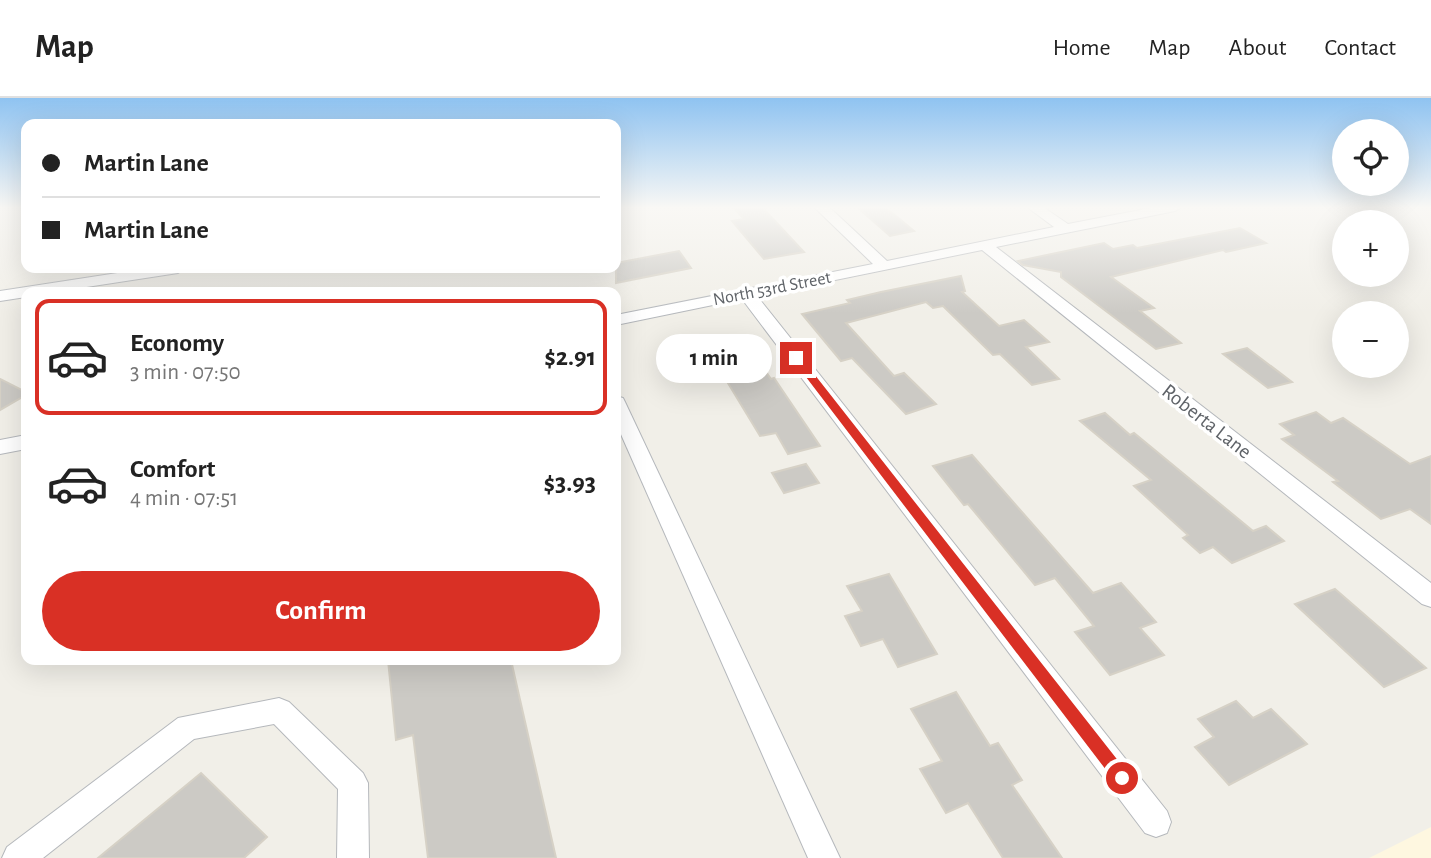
<!DOCTYPE html>
<html lang="en">
<head>
<meta charset="utf-8">
<style>
	body { margin:0; font-family:"Alegreya Sans",sans-serif; background:#f6f6f6; color:#222; height:100vh; display:flex; flex-direction:column; font-size:26px; white-space:nowrap }
	* { box-sizing:border-box; margin:0 }
	p { font-size:23px; color:#767676 }
	.icon { flex:none; width:38px; height:38px; fill:none; stroke:currentColor; stroke-width:2; stroke-linecap:round; stroke-linejoin:round }
	.map { position:relative; flex:1; overflow:hidden }
	.side { position:absolute; left:21px; top:189px; width:600px; height:378px; display:flex; flex-direction:column; background:#fff; border-radius:14px; box-shadow:0 7px 28px #0002 }
	.side>* { flex:none }
	.guide { position:absolute; left:21px; top:21px; width:600px; height:154px; border-radius:14px; box-shadow:0 7px 28px #0002; display:grid; align-content:center; height:154px; padding:0 21px; background:#fff }
	.tools { position:absolute; left:1332px; top:21px; display:grid; gap:14px }
	.tools a { display:grid; place-items:center; width:77px; height:77px; border-radius:50%; background:#fff; box-shadow:0 7px 28px #0002; font-size:35px }
	.end { position:absolute; width:32px; height:32px; margin:-16px; border:9px solid #d93025; background:#fff; box-shadow:0 0 0 4px #fff }
	.from { border-radius:50% }
	.bubble { position:absolute; height:49px; border-radius:24px; background:#fff; box-shadow:0 7px 28px #0002; font-size:23px; font-weight:700; line-height:49px; text-align:center }
	.guide b { display:flex; align-items:center; gap:24px; height:66px; font-size:26px }
	.guide b+b { border-top:2px solid #e0e0e0 }
	.guide i { width:18px; height:18px; background:#222 }
	ul { padding:12px 0 0; list-style:none }
	li { display:flex; align-items:center; gap:21px; height:116px; margin:0 14px 10px; padding:0 7px; border:4px solid transparent; border-radius:14px }
	li div { flex:1 }
	li b { display:block; font-size:26px }
	li em { font-style:normal; font-weight:700 }
	li.on { border-color:#d93025 }
	li>.icon { width:63px; height:63px; stroke-width:1.5 }
	.action { display:flex; gap:14px; margin-top:auto; padding:14px 21px }
	.action a { flex:1; height:80px; border-radius:42px; background:#d93025; color:#fff; font-size:28px; font-weight:700; line-height:80px; text-align:center }
	header { display:flex; align-items:center; gap:42px; box-sizing:border-box; height:98px; padding:0 35px; background:#fff; border-bottom:2px solid #e0e0e0 }
	header strong { font-size:33px }
	nav { display:flex; gap:38px; margin-inline-start:auto; font-size:24px }
	.map>svg:first-child { display:block }
</style>
</head>
<body>
<header>
<strong>Map</strong>
<nav><a>Home</a><a>Map</a><a>About</a><a>Contact</a></nav>
</header>
<div class="map">
<svg width="1431" height="760" viewBox="0 0 1431 760">
	<rect width="100%" height="100%" fill="#f1efe8"/>
	<polygon fill="#fef7e0" points="1431,729 1431,760 1369,760"/>
	<g fill="#cccac5" stroke="#d6d1c6" stroke-width="2">
		<polygon points="733,109 762,109 804,154 764,161 732,123 744,121"/>
		<polygon points="857,109 885,109 914,133 890,138"/>
		<polygon points="1240,130 1266,145 1226,154 1223,152 1111,179 1154,210 1140,213 1181,245 1156,251 1061,179 1061,174 1023,167 1018,163 1104,145 1113,151 1133,147 1137,150"/>
		<polygon points="679,153 691,170 616,185 616,165"/>
		<polygon points="961,178 965,193 962,194 999,228 1024,222 1049,244 1026,249 1059,281 1032,287 1000,256 993,257 943,208 933,210 926,204 846,225 894,278 904,275 936,306 906,316 852,260 841,263 802,216 850,205 847,202 881,194"/>
		<polygon points="742,239 771,281 774,280 820,348 788,356 776,335 760,338 717,267 715,268 702,248"/>
		<polygon points="1247,250 1292,284 1268,290 1223,256"/>
		<polygon points="0,281 26,294 26,297 0,312"/>
		<polygon points="1316,314 1331,325 1343,320 1410,366 1431,358 1431,426 1410,411 1381,421 1333,384 1338,383 1282,341 1294,337 1280,326"/>
		<polygon points="1105,315 1130,337 1134,335 1253,433 1266,428 1284,443 1232,465 1213,449 1200,455 1183,440 1188,437 1134,388 1151,382 1080,323"/>
		<polygon points="972,357 1093,495 1121,485 1156,524 1140,530 1164,557 1110,577 1075,534 1094,528 1055,480 1035,487 968,406 964,407 933,368"/>
		<polygon points="806,366 819,385 784,395 772,375"/>
		<polygon points="889,476 937,556 898,569 883,541 861,548 845,518 862,513 847,488"/>
		<polygon points="1335,491 1426,570 1384,589 1295,506"/>
		<polygon points="388,562 511,562 556,760 428,760 413,637 396,642"/>
		<polygon points="956,594 990,648 998,645 1022,682 1012,687 1062,760 1003,760 968,705 946,715 920,671 942,663 911,611"/>
		<polygon points="1236,603 1253,620 1271,611 1307,646 1229,687 1195,649 1214,639 1198,621"/>
		<polygon points="201,675 267,739 244,760 98,760"/>
	</g>
	<g fill="none" stroke-linecap="round" stroke-linejoin="round">
		<g stroke="#b5b8bc" stroke-width="2">
			<g id="minor">
				<polygon points="814,109 829,109 887,163 1054,129 1027,109 1043,109 1068,126 1156,109 1182,109 1175,113 996,149 1431,485 1431,509 1422,506 982,152 757,198 1167,713 1171,724 1167,735 1156,739 1145,735 742,201 616,227 616,217 873,166"/>
				<polygon points="150,170 186,170 178,175 54,194 26,194 26,199 0,203 0,193"/>
				<polygon points="616,298 623,300 625,304 840,760 808,760 616,325"/>
				<polygon points="26,337 26,351 0,356 0,342"/>
				<polygon points="279,600 289,604 363,675 368,685 369,760 337,760 338,691 274,626 194,641 43,760 2,760 7,749 178,620"/>
			</g>
		</g>
		<use href="#minor" fill="#fff" fill-rule="evenodd"/>
	</g>
	<linearGradient id="sky" x2="0" y2="1"><stop stop-color="#8fc3f1"/><stop offset="0.51" stop-color="#f9f8f5"/><stop offset="1" stop-color="#f9f8f5" stop-opacity="0"/></linearGradient>
	<rect width="1431" height="215" fill="url(#sky)"/>
	<polygon fill="#d93025" points="796,258 800,258 1127,674 1130,680 1127,685 1122,687 1116,685 793,262 791,260"/>
	<g text-anchor="middle" stroke-width="7" stroke-linejoin="round" paint-order="stroke">
		<g font-size="18" fill="#5f6368" stroke="#fff">
			<text transform="translate(772 190) rotate(-11)" y="6">North 53rd Street</text>
		</g>
		<g font-size="21" fill="#5f6368" stroke="#fff">
			<text transform="translate(1207 323) rotate(38)" y="7">Roberta Lane</text>
		</g>
	</g>
</svg>
<div class="tools">
<a><svg class="icon" aria-label="locate" viewBox="0 0 24 24"><circle cx="12" cy="12" r="6"/><path d="M12 2v4M12 18v4M2 12h4M18 12h4"/></svg></a>
<a>+</a>
<a>−</a>
</div>
<i class="end from" style="left:1122px;top:680px"></i>
<i class="end" style="left:796px;top:260px"></i>
<div class="bubble" style="left:656px;top:236px;width:116px">1 min</div>
<div class="guide">
<b><i class="from"></i>Martin Lane</b>
<b><i></i>Martin Lane</b>
</div>
<section class="side">
<ul>
<li class="on"><svg class="icon" aria-label="car" viewBox="0 0 24 24"><path d="M5 17H2v-5l4-1 3-4h7l3 4 3 1v5h-3M9 17h6M6 11h13"/><circle cx="7" cy="17" r="2"/><circle cx="17" cy="17" r="2"/></svg><div><b>Economy</b><p>3 min · 07:50</p></div><em>$2.91</em></li>
<li><svg class="icon" aria-label="car" viewBox="0 0 24 24"><path d="M5 17H2v-5l4-1 3-4h7l3 4 3 1v5h-3M9 17h6M6 11h13"/><circle cx="7" cy="17" r="2"/><circle cx="17" cy="17" r="2"/></svg><div><b>Comfort</b><p>4 min · 07:51</p></div><em>$3.93</em></li>
</ul>
<div class="action"><a>Confirm</a></div>
</section>
</div>
</body>
</html>
